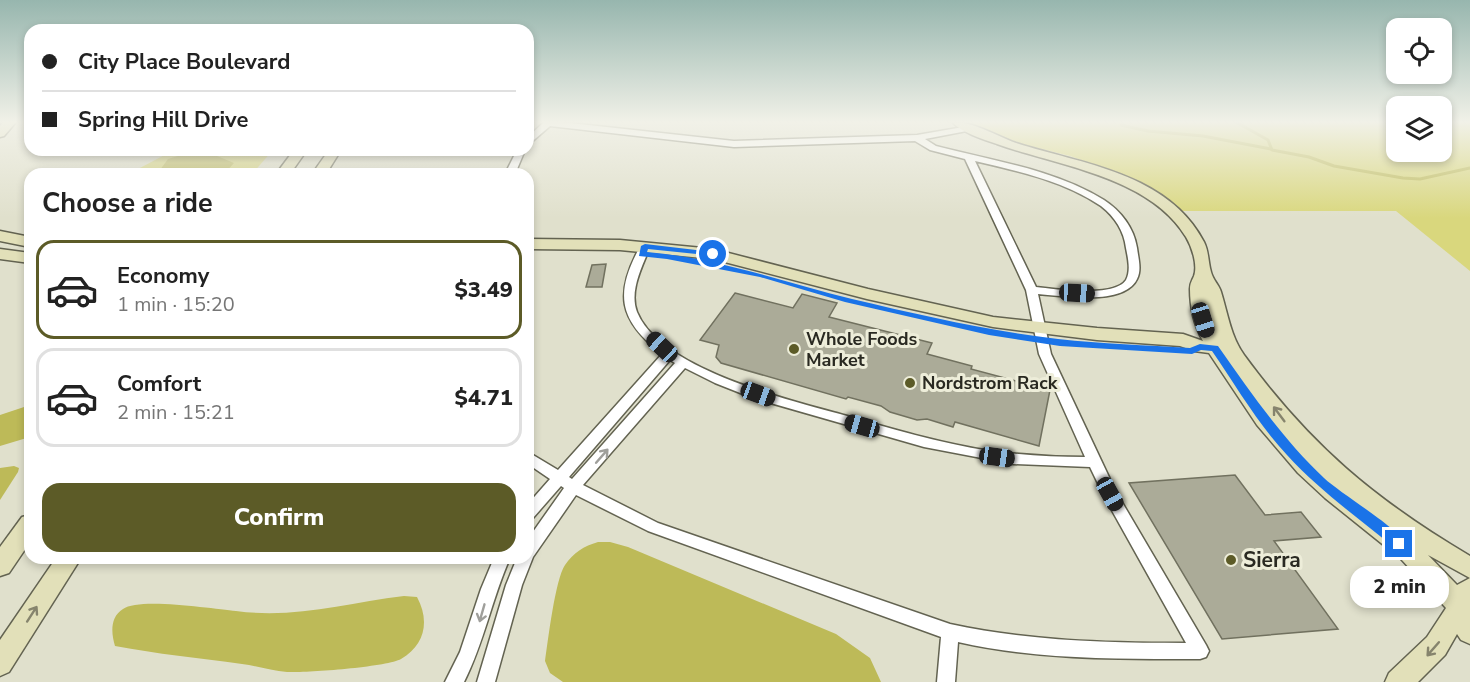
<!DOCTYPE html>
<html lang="en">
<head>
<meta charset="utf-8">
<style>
	body { margin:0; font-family:"Nunito Sans",sans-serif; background:#f6f6f6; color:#222; height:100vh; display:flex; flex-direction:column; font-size:22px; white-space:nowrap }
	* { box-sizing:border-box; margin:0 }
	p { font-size:20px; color:#767676 }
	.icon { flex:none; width:33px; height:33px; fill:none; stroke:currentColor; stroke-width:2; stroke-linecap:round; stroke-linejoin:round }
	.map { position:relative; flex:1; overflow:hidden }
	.side { position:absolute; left:24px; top:168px; width:510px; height:396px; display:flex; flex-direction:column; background:#fff; border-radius:18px; box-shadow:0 3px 9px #0003 }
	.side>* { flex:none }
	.guide { position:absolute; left:24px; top:24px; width:510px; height:132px; border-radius:18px; box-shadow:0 3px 9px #0003; display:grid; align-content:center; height:132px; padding:0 18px; background:#fff }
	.fabs { position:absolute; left:1386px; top:18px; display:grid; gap:12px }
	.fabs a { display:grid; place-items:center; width:66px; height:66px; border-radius:12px; background:#fff; box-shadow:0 3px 9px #0003; font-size:30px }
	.end { position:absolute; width:27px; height:27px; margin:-14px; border:8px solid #1a73e8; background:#fff; box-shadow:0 0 0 3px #fff }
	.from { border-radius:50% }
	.bubble { position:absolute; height:42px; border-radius:18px; background:#fff; box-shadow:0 3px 9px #0003; font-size:20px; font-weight:800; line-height:42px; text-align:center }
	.car { position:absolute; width:18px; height:36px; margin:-18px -9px; border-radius:8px; box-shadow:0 0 4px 2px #0007; background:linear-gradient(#222 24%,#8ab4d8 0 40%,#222 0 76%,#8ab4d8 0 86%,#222 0) }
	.guide b { display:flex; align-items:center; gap:21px; height:57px; font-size:22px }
	.guide b+b { border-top:2px solid #e0e0e0 }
	.guide i { width:15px; height:15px; background:#222 }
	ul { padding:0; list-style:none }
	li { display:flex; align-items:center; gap:18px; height:99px; margin:0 12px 9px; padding:0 6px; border:3px solid #e0e0e0; border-radius:18px }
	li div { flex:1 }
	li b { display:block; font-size:22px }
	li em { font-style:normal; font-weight:800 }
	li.selected { border-color:#5c5b27 }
	li>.icon { width:54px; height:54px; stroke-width:1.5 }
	h2 { padding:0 18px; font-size:27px; line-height:72px }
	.action { display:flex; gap:12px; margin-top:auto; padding:12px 18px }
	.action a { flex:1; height:69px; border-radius:18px; background:#5c5b27; color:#fff; font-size:24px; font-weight:800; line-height:69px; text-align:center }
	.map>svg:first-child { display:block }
</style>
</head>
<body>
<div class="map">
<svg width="1470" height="682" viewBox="0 0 1470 682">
	<rect width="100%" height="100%" fill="#e0e0cc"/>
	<g fill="#d9d77d">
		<polygon points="964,122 1396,122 1396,152 1442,152 1442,122 1470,122 1470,271 1396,211 1178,211 1134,182 1109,170 1070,156 1010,141"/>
		<polygon points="174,150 273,150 252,174 135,174 138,169"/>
	</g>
	<g fill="#bdba58">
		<polygon points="181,155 217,156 234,163 224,174 157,174 168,159"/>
		<polygon points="30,405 30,437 0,446 0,415"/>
		<polygon points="14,466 19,468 18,472 0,500 0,468"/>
		<path d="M598,542H610L628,547L836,634L870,658L881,682H563L550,673L545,661C548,641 555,580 565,565C573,553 584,546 598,542Z"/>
		<path d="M404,596L417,597C430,621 425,645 401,659C387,667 305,673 287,672C272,671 257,666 242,664C199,658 157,654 115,646C111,633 110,617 123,609C139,597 214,609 236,611C295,619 346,603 404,596Z"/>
	</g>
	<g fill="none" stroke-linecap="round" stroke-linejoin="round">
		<g stroke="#bdba58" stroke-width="3">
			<polyline points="1236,122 1268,140 1272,150 1309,157 1334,166 1403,178 1420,179 1470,168"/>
			<polyline points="1121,125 1148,131 1203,136 1271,149"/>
		</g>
	</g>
	<g fill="#abab98" stroke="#71715f" stroke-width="1.5">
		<polygon points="606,264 602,287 586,287 592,265"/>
		<polygon points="735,293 793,308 802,294 837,303 829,317 932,343 927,354 972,366 971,369 1050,390 1039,446 955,422 953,427 927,419 917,420 890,412 881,406 848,397 846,399 721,363 716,357 719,345 700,340"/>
		<polygon points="1235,475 1265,515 1301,512 1321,537 1274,541 1338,629 1222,639 1129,483"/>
	</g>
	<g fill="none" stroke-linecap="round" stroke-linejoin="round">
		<g stroke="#636351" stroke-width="3">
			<g id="street">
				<path d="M544,122H561L734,141L917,135L969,126L973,128L972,130L925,139L936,146C993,161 1054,169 1104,200C1121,211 1134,228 1137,248C1138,257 1142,270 1137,279C1124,306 1063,296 1038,294L1051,354L1116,492L1206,645L1209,651L1206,657L1200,659C1119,659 1038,660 958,642L955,682H937L941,637L648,531L576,495L533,557L522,585L495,682H477L506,585L517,558H528V539L564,488L561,486L533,518L528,520V504L550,479L528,464V452L558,470L662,354C618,320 614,293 641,245H649L650,247C642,267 629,291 637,312C660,369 786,399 840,414C889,428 939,443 990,451C1022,455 1053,457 1085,457L1039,354L1026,290L965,159L930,150L915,141L734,147L550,126L528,145V137ZM975,161C1018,171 1064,181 1101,206C1115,217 1124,231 1126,248C1128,258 1131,271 1126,280C1114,298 1055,289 1036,287ZM670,360L675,363L572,479L569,477ZM685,368L715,383L753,398L924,447L1013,464L1090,467L1105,498L1186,643C1106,643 1028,641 950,624L658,523L583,485Z"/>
				<polygon points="517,150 525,150 515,174 505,174"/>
				<path d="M494,558H510C492,598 484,643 464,682H445L460,652L481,589Z"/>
			</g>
		</g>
		<g stroke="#636351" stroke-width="3">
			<g id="secondary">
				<polygon points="3,122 16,122 4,136 0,137 0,126"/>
				<path d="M952,122C975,122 994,135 1016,143C1082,164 1168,173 1204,242C1209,252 1208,262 1211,272C1213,280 1219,285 1221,292C1228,315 1231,337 1244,355C1310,445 1374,499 1470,556V644L1461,640L1457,634L1445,655L1418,682H1385L1389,673L1427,637L1446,608L1401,559L1325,498L1298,473L1257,425L1209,353L1194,351L1180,346L1097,340L993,327L867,299L713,259L620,250L528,249V239L620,240L713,249L868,289L993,317L1097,328L1183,334L1203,341C1194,325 1190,307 1190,289C1190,283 1192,281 1194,276C1198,265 1192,247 1186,237C1149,176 1057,166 997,144C982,139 963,133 952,122ZM1428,555L1470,578L1457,585Z"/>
				<polygon points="294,150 307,150 290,174 276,174"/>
				<polygon points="329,150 341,150 326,174 312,174"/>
				<polygon points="0,231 30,237 30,247 0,241"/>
				<polygon points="0,249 30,253 30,263 0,259"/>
				<polygon points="30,515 30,542 9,573 0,576 0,547 22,517"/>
				<polygon points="56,558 81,558 9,672 0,676 0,640"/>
			</g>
		</g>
		<use href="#street" fill="#fff" fill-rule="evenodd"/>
		<use href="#secondary" fill="#e2e0b9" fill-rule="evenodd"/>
	</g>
	<defs><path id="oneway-shaft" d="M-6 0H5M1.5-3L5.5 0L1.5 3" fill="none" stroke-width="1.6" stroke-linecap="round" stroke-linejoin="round" transform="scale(1.5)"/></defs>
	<g stroke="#86846d">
		<use href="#oneway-shaft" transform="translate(1279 414) rotate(-127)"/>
		<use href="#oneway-shaft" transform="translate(32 614) rotate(-57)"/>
		<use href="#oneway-shaft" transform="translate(1433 649) rotate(131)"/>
	</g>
	<g stroke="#9f9f9b">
		<use href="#oneway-shaft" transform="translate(602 456) rotate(-49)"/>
		<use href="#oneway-shaft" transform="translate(482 613) rotate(106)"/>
	</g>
	<linearGradient id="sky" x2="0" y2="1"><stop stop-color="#97b6ae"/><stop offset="0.56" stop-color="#f1f1e8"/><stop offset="1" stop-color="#f1f1e8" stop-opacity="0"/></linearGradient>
	<rect width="1470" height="218" fill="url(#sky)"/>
	<path fill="#1a73e8" d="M645,244L713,252L717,254L716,256L648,249L647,252C718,258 783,282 852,299C920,315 988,331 1058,339C1102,344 1146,345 1190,348L1200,344L1218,346C1251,393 1282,438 1324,478C1341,494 1397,527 1406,544L1399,549L1395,548C1358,518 1319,490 1287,455C1258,424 1236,386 1212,351L1201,350L1192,354L1060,346L989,335L845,302L760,277L667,259L639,256L641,246Z"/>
	<g fill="#5c5b27" stroke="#ededd9" stroke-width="2">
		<circle cx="794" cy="349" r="6"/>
		<circle cx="910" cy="383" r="6"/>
		<circle cx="1231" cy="560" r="6"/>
	</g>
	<g text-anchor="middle" stroke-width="6" stroke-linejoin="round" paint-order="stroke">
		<g font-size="18" font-weight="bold" fill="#292921" stroke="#ededd9" text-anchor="start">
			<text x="806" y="345">Whole Foods<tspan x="806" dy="21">Market</tspan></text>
			<text x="922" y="389">Nordstrom Rack</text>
		</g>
		<g font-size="21" font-weight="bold" fill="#292921" stroke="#ededd9" text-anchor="start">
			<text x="1243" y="567">Sierra</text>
		</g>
	</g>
</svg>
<div class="fabs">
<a><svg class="icon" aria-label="locate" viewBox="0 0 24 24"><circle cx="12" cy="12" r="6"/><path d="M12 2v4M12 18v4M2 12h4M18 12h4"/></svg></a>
<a><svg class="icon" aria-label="layers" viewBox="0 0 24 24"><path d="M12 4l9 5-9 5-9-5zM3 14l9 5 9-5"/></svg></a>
</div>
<i class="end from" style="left:713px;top:254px"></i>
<i class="end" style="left:1399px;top:544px"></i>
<div class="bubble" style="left:1350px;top:566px;width:99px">2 min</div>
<i class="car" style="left:1077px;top:293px;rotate:93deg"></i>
<i class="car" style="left:1203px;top:320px;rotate:163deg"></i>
<i class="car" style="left:662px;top:347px;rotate:313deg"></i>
<i class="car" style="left:758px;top:394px;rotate:110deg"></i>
<i class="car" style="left:862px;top:426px;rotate:286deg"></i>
<i class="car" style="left:997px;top:457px;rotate:98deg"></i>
<i class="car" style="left:1110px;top:494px;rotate:151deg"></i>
<div class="guide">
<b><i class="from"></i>City Place Boulevard</b>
<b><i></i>Spring Hill Drive</b>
</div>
<section class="side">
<h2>Choose a ride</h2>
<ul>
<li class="selected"><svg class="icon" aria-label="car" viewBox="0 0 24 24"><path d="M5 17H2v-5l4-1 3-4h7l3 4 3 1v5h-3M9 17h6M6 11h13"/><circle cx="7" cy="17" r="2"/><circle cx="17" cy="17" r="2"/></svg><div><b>Economy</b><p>1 min · 15:20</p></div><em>$3.49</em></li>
<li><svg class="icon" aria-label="car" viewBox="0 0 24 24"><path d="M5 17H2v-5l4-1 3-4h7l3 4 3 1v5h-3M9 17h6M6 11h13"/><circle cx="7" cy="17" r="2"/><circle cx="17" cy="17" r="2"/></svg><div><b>Comfort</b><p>2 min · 15:21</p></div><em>$4.71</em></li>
</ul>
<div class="action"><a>Confirm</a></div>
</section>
</div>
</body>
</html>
